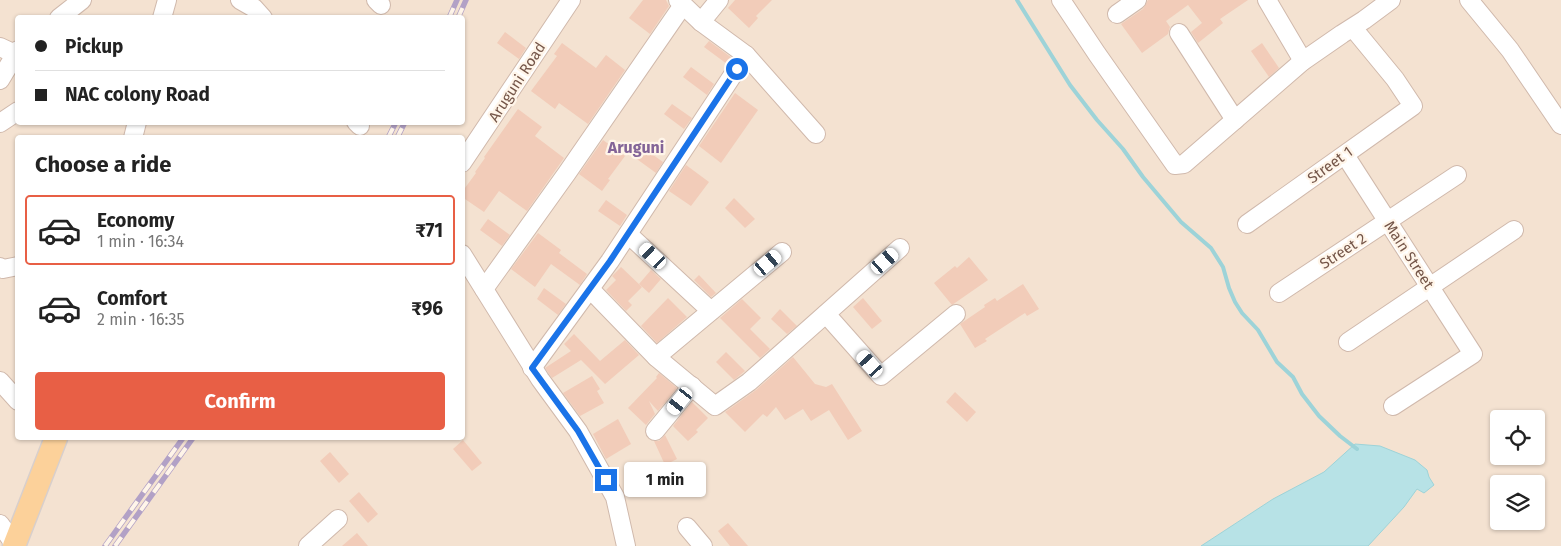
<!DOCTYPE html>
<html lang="en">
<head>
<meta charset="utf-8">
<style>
	body { margin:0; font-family:"Fira Sans",sans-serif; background:#f2f2f2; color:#222; height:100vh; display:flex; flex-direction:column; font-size:19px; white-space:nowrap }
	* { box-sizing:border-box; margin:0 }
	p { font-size:16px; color:#767676 }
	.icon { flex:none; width:28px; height:28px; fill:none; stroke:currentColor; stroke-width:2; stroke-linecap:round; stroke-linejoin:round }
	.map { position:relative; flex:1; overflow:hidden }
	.sheet { position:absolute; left:15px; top:135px; width:450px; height:305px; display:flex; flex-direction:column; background:#fff; border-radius:5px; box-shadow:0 1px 4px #0004 }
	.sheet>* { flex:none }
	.top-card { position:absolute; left:15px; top:15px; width:450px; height:110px; border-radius:5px; box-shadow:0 1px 4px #0004; display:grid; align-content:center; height:110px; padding:0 20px; background:#fff }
	.buttons { position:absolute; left:1490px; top:410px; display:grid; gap:10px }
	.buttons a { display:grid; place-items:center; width:55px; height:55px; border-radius:5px; background:#fff; box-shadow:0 1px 4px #0004; font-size:25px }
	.end { position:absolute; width:22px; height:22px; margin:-11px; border:6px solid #1a73e8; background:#fff; box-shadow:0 0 0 2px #fff }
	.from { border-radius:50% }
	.bubble { position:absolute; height:35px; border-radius:5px; background:#fff; box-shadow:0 1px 4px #0004; font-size:16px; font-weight:700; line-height:35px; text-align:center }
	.car { position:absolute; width:15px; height:30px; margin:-15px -8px; border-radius:6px; box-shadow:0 0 4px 1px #0007; background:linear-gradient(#fff 24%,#345 0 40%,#fff 0 76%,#345 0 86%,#fff 0) }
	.top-card b { display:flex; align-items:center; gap:18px; height:48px; font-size:19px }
	.top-card b+b { border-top:1px solid #e0e0e0 }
	.top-card i { width:12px; height:12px; background:#222 }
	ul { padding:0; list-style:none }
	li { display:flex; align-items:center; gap:15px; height:70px; margin:0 10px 8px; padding:0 10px; border:2px solid transparent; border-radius:5px }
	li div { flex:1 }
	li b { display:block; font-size:19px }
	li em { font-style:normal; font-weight:700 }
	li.selected { border-color:#e85f45 }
	li>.icon { width:45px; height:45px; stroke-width:1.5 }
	h2 { padding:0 20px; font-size:22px; line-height:60px }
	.cta { display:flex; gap:10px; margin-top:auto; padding:10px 20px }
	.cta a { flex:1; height:58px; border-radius:5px; background:#e85f45; color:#fff; font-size:20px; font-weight:700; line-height:58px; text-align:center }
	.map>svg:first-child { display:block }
</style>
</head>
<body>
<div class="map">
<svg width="1561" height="546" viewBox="0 0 1561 546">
	<rect width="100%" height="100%" fill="#fcf0e2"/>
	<path fill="#f4e2d1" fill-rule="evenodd" d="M0,0H1561V546H0ZM18,18H462V122H18ZM18,138H462V438H18ZM1499,419H1536V456H1499ZM1499,484H1536V521H1499Z"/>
	<polygon fill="#b7e2e6" stroke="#9dd3d8" points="1355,444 1380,446 1415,460 1427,470 1429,477 1434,485 1424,493 1417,489 1404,507 1368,546 1201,546 1273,499 1324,472"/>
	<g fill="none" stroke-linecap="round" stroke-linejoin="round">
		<polyline stroke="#9dd3d8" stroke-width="4" points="1017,0 1070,85 1097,120 1123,149 1143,177 1181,222 1211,248 1223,267 1229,288 1235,302 1242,313 1258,330 1277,362 1293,377 1302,394 1319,416 1340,436 1357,449"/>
	</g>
	<g fill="#f2ccb9">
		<polygon points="643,0 666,0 669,6 650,34 629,18"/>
		<polygon points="735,0 772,0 756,16 758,18 749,28 728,8"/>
		<polygon points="1148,0 1248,0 1220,19 1223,23 1198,43 1191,32 1202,23 1188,5 1166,21 1170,27 1168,34 1142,53 1121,24 1143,9"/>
		<polygon points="505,32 526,48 519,59 497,43"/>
		<polygon points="709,41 732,58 727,64 704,47"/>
		<polygon points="562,43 596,68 606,55 625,70 588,124 559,103 555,109 531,91 557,56 554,54"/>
		<polygon points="1262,43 1279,68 1269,77 1251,51"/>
		<polygon points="691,67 714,84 707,95 683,77"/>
		<polygon points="735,93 758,110 721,163 699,146"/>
		<polygon points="672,104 692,118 684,129 664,114"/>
		<polygon points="518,109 542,127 535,136 564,158 527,211 499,191 484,212 462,197 462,192 476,173 475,172 485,158 484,157"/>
		<polygon points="603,140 625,156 608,179 610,180 602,191 579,174"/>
		<polygon points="642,147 663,162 656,173 634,157"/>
		<polygon points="686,165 709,182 691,206 669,191"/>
		<polygon points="734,198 755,219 745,228 725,208"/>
		<polygon points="606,200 627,215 620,226 598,211"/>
		<polygon points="488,219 510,235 502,246 480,230"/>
		<polygon points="538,233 561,250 559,253 587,274 580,285 551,264 535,287 511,269"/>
		<polygon points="969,257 988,280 952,305 934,283 955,266 957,268"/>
		<polygon points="621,267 642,287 628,301 632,305 626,311 606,290 616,280 612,276"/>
		<polygon points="651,270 661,279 649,293 639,284"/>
		<polygon points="699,275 716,293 711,297 694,280"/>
		<polygon points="1023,284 1039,309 1027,316 1025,313 985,339 987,341 975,348 960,324 985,307 984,305 995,298 997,301"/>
		<polygon points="544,288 566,304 558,315 537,299"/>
		<polygon points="668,298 687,317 657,343 641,326"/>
		<polygon points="863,298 882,321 872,329 853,307"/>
		<polygon points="742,299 761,318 750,329 770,349 760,358 720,318"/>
		<polygon points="780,309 797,326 787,334 771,319"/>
		<polygon points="574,334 600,361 625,340 639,355 605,384 581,360 552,378 545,368 571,351 564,344"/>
		<polygon points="726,352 745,371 734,380 716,362"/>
		<polygon points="793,357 815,384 826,387 832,384 862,431 848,440 829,410 811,421 803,409 785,420 776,407 767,417 763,414 745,432 725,412 756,390"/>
		<polygon points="659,373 677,388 658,411 649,401 655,414 646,425 628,408 657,378 656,377"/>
		<polygon points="592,376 600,389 597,391 604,403 580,416 563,393"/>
		<polygon points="955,392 976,412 967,422 946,402"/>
		<polygon points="692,402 708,418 696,430 698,432 688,441 673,426"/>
		<polygon points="618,419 631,444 606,459 593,434"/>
		<polygon points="665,435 677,459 665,465 654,441 659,441"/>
		<polygon points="463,440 482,463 472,471 453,449"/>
		<polygon points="330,452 349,474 339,483 320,461"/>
		<polygon points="359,492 378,514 368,523 349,501"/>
		<polygon points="728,523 748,546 730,546 718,531"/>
		<polygon points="357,533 368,546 342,546"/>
	</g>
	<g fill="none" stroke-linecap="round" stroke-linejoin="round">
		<g stroke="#d0b9ac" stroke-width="20">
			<g id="minor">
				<polyline points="240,0 254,8 263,18"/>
				<polyline points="376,0 381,5"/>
				<polyline points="678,0 701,22 746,55 816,134"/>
				<polyline points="1061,0 1097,54 1175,165 1184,164 1303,61 1342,34 1364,20 1391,0"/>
				<polyline points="1267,0 1303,61"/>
				<polyline points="1469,0 1510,50 1561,125"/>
				<polyline points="1117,14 1137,0"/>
				<polyline points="59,18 82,0"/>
				<polyline points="162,18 167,0"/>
				<polyline points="701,22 719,0"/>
				<polyline points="1179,33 1235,120"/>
				<polyline points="0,47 15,54"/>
				<polyline points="0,80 18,50"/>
				<polyline points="356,122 360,126"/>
				<polyline points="0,123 18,111"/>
				<polyline points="133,138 137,122"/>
				<polyline points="1345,155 1473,354 1393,406"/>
				<polyline points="462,163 571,0"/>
				<polyline points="1247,224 1413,106 1395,79 1353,28"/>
				<polyline points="628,234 711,311"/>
				<polyline points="462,254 540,379 578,431 615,497 626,546"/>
				<polyline points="0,267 3,269 18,266"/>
				<polyline points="484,289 567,173 683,5"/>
				<polyline points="590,289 656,357 715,406 749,382 900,248"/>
				<polyline points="1279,293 1457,175"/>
				<polyline points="826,314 881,376 956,314"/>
				<polyline points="1348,342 1514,230"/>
				<polyline points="656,357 782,252"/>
				<polyline points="532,368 610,261 746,55"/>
				<polyline points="0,381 18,401"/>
				<polyline points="655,431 692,386"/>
				<polyline points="0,524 15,545"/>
				<polyline points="687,527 703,546"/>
				<polyline points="308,546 338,519"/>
			</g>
		</g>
		<g stroke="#d8cfcc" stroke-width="25">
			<polyline id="major" points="14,546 56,438"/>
		</g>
		<use href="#minor" stroke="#fff" stroke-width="18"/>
		<use href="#major" stroke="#fcd19a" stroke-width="22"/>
		<g stroke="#b2a1c6" stroke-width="5.5">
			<g id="rail">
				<polyline points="449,18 457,0"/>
				<polyline points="458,18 466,0"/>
				<polyline points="388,138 396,122"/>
				<polyline points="397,138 405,122"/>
				<polyline points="105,546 183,438"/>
				<polyline points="115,546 193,438"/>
			</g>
		</g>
		<use href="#rail" stroke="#fff5e9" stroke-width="4" stroke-dasharray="11" stroke-linecap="butt"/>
	</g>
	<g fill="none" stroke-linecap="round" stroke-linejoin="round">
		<polyline stroke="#1a73e8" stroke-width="6" points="606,480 578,431 532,368 610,261 737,69"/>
	</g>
	<g text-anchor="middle" stroke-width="4.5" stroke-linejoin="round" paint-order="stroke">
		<g font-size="15" fill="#745548" stroke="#fff5e9">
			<text transform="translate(517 82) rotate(-57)" y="5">Aruguni Road</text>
			<text transform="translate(1330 165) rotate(-36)" y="5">Street 1</text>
			<text transform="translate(1343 251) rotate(-33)" y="5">Street 2</text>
			<text transform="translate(1409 255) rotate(57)" y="5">Main Street</text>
		</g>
		<g font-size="16" font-weight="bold" fill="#836498" stroke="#fff5e9">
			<text x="636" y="153">Aruguni</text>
		</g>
	</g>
</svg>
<div class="buttons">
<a><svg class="icon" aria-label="locate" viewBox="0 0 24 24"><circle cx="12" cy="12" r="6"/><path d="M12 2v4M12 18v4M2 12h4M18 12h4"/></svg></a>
<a><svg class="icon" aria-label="layers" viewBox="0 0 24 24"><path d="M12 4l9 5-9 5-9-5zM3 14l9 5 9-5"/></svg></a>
</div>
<i class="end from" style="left:737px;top:69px"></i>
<i class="end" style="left:606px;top:480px"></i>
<div class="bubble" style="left:624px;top:462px;width:82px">1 min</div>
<i class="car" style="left:653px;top:256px;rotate:313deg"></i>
<i class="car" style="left:885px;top:261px;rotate:49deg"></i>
<i class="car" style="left:768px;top:263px;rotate:50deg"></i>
<i class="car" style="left:870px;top:364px;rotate:318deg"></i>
<i class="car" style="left:680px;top:401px;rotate:219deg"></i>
<div class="top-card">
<b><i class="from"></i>Pickup</b>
<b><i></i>NAC colony Road</b>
</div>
<section class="sheet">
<h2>Choose a ride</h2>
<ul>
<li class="selected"><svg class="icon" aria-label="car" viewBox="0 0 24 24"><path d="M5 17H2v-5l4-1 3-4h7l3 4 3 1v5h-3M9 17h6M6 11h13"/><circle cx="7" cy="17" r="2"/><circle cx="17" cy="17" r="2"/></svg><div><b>Economy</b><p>1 min · 16:34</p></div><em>₹71</em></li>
<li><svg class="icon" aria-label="car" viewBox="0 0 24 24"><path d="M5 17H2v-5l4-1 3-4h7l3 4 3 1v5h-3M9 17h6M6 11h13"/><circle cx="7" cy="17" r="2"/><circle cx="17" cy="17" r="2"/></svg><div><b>Comfort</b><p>2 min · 16:35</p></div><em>₹96</em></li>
</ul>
<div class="cta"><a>Confirm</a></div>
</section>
</div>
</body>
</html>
